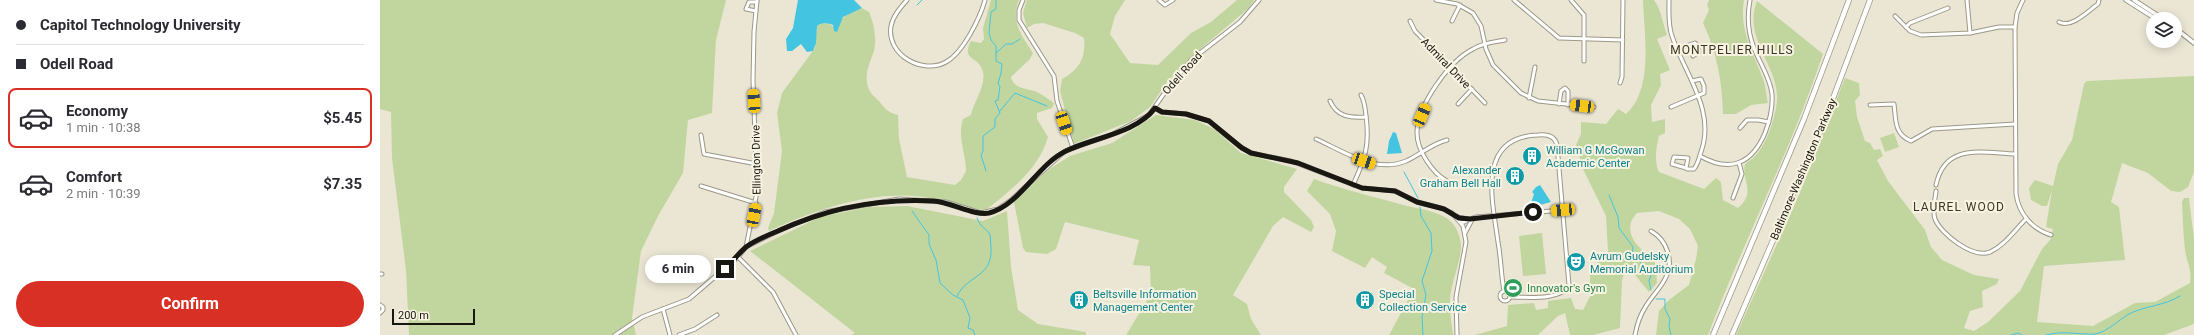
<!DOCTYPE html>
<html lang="en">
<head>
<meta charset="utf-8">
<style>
	body { margin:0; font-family:Roboto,sans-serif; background:#f2f2f3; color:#2b2b33; height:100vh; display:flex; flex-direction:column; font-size:15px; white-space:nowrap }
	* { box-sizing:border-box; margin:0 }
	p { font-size:13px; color:#7c7c81 }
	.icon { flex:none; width:22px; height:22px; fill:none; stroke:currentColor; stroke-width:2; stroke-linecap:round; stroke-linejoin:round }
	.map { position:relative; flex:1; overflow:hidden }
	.drawer { display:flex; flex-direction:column; background:#fff; width:380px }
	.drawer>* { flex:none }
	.banner { display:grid; align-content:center; height:88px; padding:0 16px; background:#fff }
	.buttons { position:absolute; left:1766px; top:12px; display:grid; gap:8px }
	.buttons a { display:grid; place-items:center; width:36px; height:36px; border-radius:50%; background:#fff; box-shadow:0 2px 10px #0003; font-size:20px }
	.scale { position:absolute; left:12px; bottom:10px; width:83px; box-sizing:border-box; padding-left:4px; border:2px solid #191711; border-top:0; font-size:11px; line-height:14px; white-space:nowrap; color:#191711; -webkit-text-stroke:3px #f8f3e1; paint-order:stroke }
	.end { position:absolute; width:18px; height:18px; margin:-9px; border:5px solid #191711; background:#fff; box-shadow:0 0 0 2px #fff }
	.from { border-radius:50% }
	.bubble { position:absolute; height:28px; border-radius:14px; background:#fff; box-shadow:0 2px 10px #0003; font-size:13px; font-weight:700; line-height:28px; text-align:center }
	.car { position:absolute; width:12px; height:24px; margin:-12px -6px; border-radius:5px; box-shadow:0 0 3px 1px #0007; background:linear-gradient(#f5c518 24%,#345 0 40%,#f5c518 0 76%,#345 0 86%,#f5c518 0) }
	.banner b { display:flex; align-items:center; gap:14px; height:38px; font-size:15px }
	.banner b+b { border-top:1px solid #e1e1e2 }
	.banner i { width:10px; height:10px; background:#2b2b33 }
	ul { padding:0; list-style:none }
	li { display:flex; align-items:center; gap:12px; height:60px; margin:0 8px 6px; padding:0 8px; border:2px solid transparent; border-radius:8px }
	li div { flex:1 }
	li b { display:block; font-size:15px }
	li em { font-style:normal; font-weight:700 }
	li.current { border-color:#d93025 }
	li>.icon { width:36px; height:36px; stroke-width:1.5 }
	.button { display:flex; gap:8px; margin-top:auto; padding:8px 16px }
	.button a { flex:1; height:46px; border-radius:24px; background:#d93025; color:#fff; font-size:16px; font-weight:700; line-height:46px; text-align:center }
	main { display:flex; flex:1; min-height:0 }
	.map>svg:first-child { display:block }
</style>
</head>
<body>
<main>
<section class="drawer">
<div class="banner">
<b><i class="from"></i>Capitol Technology University</b>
<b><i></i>Odell Road</b>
</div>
<ul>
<li class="current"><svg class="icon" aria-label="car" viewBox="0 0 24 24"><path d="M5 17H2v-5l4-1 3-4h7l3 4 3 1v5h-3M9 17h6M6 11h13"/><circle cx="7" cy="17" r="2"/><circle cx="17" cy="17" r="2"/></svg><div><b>Economy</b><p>1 min · 10:38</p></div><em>$5.45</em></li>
<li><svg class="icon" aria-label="car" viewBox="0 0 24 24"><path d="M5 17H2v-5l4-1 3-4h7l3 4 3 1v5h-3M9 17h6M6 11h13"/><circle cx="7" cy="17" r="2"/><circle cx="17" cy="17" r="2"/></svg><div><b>Comfort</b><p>2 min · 10:39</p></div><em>$7.35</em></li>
</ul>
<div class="button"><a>Confirm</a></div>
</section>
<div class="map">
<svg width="1814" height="335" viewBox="0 0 1814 335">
	<rect width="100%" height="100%" fill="#ebe6d4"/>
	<g fill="#c0d69e">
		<polygon points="0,0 346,0 336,40 332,113 308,120 303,173 278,216 261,251 252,318 256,335 29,335 26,270 12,158 11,112 0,109"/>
		<path d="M611,0H639C630,21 642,36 653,53L650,59L631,77C634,90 648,88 657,92C663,95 668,99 674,103L672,108L657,113V119L668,137C659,169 631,190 606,210C585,209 564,200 543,197C491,190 435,210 389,231L388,228L394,213L402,151L397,113L402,93L435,48L437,26C445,21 452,24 458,31C458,16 471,13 482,8L489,12C494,23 497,39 494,51C490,63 484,73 488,87C489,92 495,97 499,101C505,109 509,113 518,115L519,139L527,177L575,185L581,180L586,171C586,153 577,137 583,119L591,115C594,101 608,83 602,69C597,56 581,60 591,41L601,43L604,39L603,28Z"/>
		<path d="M647,0H745L735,16L730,34L750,63L778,65L811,33L831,22L857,0H874L869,8L825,45L787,82L770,107L751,121L694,144L680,91L682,79C699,70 706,58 704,38L695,33L663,23L654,24L647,28L643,13Z"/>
		<path d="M1263,0H1274C1282,11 1282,22 1287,35L1277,39L1290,70L1280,74L1281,85L1271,105L1272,122L1285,119V133L1279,136C1276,147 1274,162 1279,172L1324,189L1336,178L1341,182L1343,200L1358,208C1377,192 1361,181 1365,164C1378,156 1384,145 1390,130C1393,120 1397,109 1397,98C1398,66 1362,37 1377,1L1443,54C1411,150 1364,240 1328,335H1276L1279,311L1289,300L1309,285L1316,259L1318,246L1310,229L1299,219L1279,211L1257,213C1241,229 1256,249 1273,257L1276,266L1277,283L1269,292L1250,269L1244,273L1242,280L1240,328L1213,335H1190L1185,313L1178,316L1158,335H1095L1127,326L1128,305L1154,303L1156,310L1168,308V301L1191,298L1195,309L1203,310L1213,291L1210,283V270L1228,252L1226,216L1203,169L1196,145L1201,134V122L1226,124L1238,109L1246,114C1274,89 1264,34 1263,0Z"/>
		<path d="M1329,0H1364C1359,30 1373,52 1383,79C1386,86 1386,95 1388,103L1371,105L1356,114H1343C1342,81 1337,52 1323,23L1329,10L1327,5Z"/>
		<path d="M1814,76V172L1808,187L1800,192L1791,191L1768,173L1742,163L1731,202L1739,207L1745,260L1664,266L1657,322L1713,326L1755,303L1775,302L1810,283C1812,269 1807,263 1805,250C1803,234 1803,218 1802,202L1804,198H1809L1814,239V324L1784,335H1356L1419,195L1465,78L1479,83L1480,95L1475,101L1477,117L1485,141L1490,143L1494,150L1500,149L1503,156L1497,160L1508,181L1545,230L1551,247L1562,260L1594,275L1619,279L1617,284L1602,291L1603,307L1590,311L1584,328L1594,331L1608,322L1640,291L1662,249L1671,239L1673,229L1666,227L1672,190L1667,206H1662L1651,200L1649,188L1655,180L1673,186L1678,164L1692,140L1704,84L1707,81Z"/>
		<polygon points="776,115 815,120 834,129 861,153 917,169 904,187 904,192 931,220 934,227 931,232 903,217 893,226 853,295 867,304 871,319 881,335 746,335 771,294 770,266 753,265 759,240 685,222 676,249 667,254 646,252 643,248 634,202 668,170 690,156 732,143"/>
		<polygon points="1514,133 1519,147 1505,152 1500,138"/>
		<path d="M934,179C964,190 996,197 1027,206C1041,209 1056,211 1068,219C1076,225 1080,235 1081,245C1081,259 1075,273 1072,287C1068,302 1071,320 1073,335H1009L1034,289L1004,273L1007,267L992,257L985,268L952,251L956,231L950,214L927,191Z"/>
		<polygon points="527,206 603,221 627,211 631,267 638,310 658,324 706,332 706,335 470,335 475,333 370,251 440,217 489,207"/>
		<polygon points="1162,233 1166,274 1143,276 1139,236"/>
	</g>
	<g fill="#43c5e1">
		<path d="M418,0H474L482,8L463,17L457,32L454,31L453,25C448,23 441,22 437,26L436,43L433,51L427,52L421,44L412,51H407L406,39L413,28Z"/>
		<polygon points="1013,132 1016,133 1022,153 1007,154 1009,141"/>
		<polygon points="1160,185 1171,202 1156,206 1151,203 1154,194 1152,192 1156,187"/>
	</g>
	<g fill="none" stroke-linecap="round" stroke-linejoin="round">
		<g stroke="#43c5e1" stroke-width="1">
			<polyline points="537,5 542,0"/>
			<polyline points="616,53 626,44 632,44 640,39"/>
			<polyline points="620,111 635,93 667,106"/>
			<polyline points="606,171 601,155 603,151 603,136 615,127 615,119 620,113 615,101 618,100 620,86 618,84 621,73 622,64 616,61 616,46 611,40 609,33 611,12 616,9 616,0"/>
			<polyline points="1024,172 1038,198"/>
			<polyline points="1229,195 1238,217 1239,228 1253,247 1252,257 1260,260 1264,272 1271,275 1269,281 1271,290"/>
			<polyline points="1040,207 1041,216 1051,233 1052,251 1042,281 1046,295 1042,317 1043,335"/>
			<polyline points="532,211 549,235 549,244 556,260 560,283 573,295 583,300 590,318 588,328 593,330 595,335"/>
			<path d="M577,296C588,274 613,278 611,247C610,243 611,239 610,235C608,229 600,228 597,218"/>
			<polyline points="1276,299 1285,299 1285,309 1290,319 1289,326 1291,335"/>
			<polyline points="1631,335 1638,333 1642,335"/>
			<path d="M1666,335C1684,330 1700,335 1715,334C1729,331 1737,321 1749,314C1764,306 1784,306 1800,296"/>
		</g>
		<g stroke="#9c9887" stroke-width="5">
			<g id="minor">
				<path d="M527,0C520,8 513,16 511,26C506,55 543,75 566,62C583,53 600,18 605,0"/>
				<polyline points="643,0 639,10 639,20 674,76 677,101 693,148"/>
				<polyline points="779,0 785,5 793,0"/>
				<polyline points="1056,0 1077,4 1093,13 1101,26 1106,49 1113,65 1141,93 1158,101 1214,107"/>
				<polyline points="1134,0 1179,38 1243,40"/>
				<polyline points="1191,0 1204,15 1204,61"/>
				<path d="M1289,0C1289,12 1288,25 1292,36C1305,75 1336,110 1321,152C1319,158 1318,164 1314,169H1307L1306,168L1292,164L1294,157L1308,158L1306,168"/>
				<polyline points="1587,0 1590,33"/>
				<path d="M1643,0L1637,13L1635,27L1636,194C1639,214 1652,229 1671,235"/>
				<polyline points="376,11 366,9 369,2 377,2"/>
				<polyline points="1515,16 1530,31 1541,35 1590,33 1619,27 1635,27"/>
				<polyline points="1030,21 1035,31 1105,103"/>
				<polyline points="1072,21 1080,5"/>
				<path d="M1679,22C1691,29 1708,11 1718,4L1719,0"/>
				<polyline points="1526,27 1530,23 1568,8"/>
				<polyline points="1297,49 1315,43 1318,46 1319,52 1313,56"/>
				<polyline points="1240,83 1242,77 1243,0"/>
				<polyline points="1149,98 1155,67"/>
				<path d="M950,101C957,117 970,118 986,117"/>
				<polyline points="1078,104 1092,89"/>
				<polyline points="1179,104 1181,91 1185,88 1188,91 1188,105"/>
				<path d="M1490,105L1514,104C1516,120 1514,134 1531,141L1552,129L1635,124"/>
				<polyline points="1291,107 1324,93 1324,86 1321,79 1312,81"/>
				<polyline points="775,108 782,112 806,114 829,121 859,146 871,153 911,161 982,188 1015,191 1037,202 1061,208 1072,213 1083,226 1086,242 1076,297 1077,335"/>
				<polyline points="1360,128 1367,120 1378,120 1389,122"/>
				<polyline points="321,135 324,154 377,164"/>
				<path d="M936,139C963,151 996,174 1026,161C1040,155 1051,144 1067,140"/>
				<path d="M1320,156C1350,173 1372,164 1385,133C1390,120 1393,108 1392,94C1390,77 1380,64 1374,48C1368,33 1367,16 1370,0"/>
				<path d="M1067,181C1052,173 1037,150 1037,133C1037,106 1069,61 1093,49C1102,43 1114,42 1125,40"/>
				<path d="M973,185C985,159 990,145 986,116C985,108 985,102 981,95"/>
				<path d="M1556,185C1565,142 1603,153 1635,154"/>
				<polyline points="321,186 376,203"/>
				<path d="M1556,191C1555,200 1552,211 1555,219C1561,234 1593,259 1610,252C1625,245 1635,230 1646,219"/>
				<polyline points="1353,198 1362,174 1359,163"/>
				<polyline points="1077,217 1089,219"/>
				<polyline points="1081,223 1096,217 1183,210"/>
				<polyline points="1085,233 1093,218"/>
				<polyline points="366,247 377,192 373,80 374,32 377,0"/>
				<polyline points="358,257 393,292 416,335"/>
				<polyline points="0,274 2,274"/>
				<circle cx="1125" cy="296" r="5"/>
				<path d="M1124,291C1121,275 1121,258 1118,242C1113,203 1095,137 1158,135C1167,134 1175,136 1177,145L1189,285C1182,301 1145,297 1130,297"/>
				<polyline points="0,305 3,307 3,310 0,313"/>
				<polyline points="283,309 290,335"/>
				<polyline points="235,335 262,317 309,299 358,257 366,247 402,229 445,212 519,199 566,202 601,213 618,209 631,200 685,151 733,134 769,115 788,88 811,60 860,22 879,0"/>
				<polyline points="299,335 315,329 337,315"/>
				<path d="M1255,335C1257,324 1260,315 1266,306C1272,296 1281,288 1286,277C1294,261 1287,240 1271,231"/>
			</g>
		</g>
		<g stroke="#9c9887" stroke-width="5.5">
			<g id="major">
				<polyline points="1746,0 1776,19"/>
				<polyline points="1754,0 1783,19"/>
				<polyline points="1795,28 1814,43"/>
			</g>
		</g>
		<g stroke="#9c9887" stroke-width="6">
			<g id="highway">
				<polyline points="1333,335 1424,119 1469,0"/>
				<polyline points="1352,335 1443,125 1490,0"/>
			</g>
		</g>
		<use href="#minor" stroke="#fff" stroke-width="3"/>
		<use href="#major" stroke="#fff" stroke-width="3.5"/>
		<use href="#highway" stroke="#fff" stroke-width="4.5"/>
	</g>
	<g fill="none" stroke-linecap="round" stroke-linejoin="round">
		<path stroke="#191711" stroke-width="5" d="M345,269C352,262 359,253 366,247C374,241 388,235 398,231C448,208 499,198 553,201C571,202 594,216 609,213C639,206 658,164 686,151C712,138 757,133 775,108L782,112L806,114L829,121L862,148L871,153L918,163L982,188L1015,191L1037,202L1064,209L1079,218L1090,219L1153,212"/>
	</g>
	<defs>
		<g id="building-disc" transform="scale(1)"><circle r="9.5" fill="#0f9aa8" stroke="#f8f3e1"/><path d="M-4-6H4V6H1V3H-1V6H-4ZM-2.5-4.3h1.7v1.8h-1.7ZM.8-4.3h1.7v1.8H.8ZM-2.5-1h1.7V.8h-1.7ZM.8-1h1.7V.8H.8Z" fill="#fff"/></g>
		<g id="theatre-disc" transform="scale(1)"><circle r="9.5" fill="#0f9aa8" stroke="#f8f3e1"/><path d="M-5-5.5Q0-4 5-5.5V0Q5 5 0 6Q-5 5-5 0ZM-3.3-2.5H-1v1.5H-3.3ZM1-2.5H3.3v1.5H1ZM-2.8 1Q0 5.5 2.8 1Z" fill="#fff"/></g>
		<g id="stadium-disc" transform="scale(1)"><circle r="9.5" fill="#2e9e5b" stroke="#f8f3e1"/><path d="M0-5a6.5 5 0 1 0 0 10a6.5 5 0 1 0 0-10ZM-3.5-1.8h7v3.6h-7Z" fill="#fff"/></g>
	</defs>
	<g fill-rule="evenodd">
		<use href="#building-disc" x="1152" y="156"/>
		<use href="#building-disc" x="1135" y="176"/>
		<use href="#theatre-disc" x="1196" y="262"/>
		<use href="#stadium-disc" x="1133" y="288"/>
		<use href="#building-disc" x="699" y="300"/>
		<use href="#building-disc" x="985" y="300"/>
	</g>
	<g text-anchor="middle" stroke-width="4" stroke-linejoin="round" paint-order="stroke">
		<g font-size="11" fill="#191711" stroke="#f8f3e1">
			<text transform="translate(1066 63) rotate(46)" y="4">Admiral Drive</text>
			<text transform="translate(802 73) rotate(-48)" y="4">Odell Road</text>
			<text transform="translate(376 160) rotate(-91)" y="4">Ellington Drive</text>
			<text transform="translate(1423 169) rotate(-67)" y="4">Baltimore-Washington Parkway</text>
		</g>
		<g font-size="11" fill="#0d838f" stroke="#f8f3e1" text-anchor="start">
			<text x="1166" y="154">William G McGowan<tspan x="1166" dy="13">Academic Center</tspan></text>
			<text x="1121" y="174" text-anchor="end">Alexander<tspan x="1121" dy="13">Graham Bell Hall</tspan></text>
			<text x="1210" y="260">Avrum Gudelsky<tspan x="1210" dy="13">Memorial Auditorium</tspan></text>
			<text x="713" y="298">Beltsville Information<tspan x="713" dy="13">Management Center</tspan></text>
			<text x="999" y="298">Special<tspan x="999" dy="13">Collection Service</tspan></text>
		</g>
		<g font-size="11" fill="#27864d" stroke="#f8f3e1" text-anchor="start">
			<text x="1147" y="292">Innovator's Gym</text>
		</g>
		<g font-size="12" letter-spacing="1" fill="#393627" stroke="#f8f3e1">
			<text x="1352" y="54">MONTPELIER HILLS</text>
			<text x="1579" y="211">LAUREL WOOD</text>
		</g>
	</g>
</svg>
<div class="buttons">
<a><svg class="icon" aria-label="layers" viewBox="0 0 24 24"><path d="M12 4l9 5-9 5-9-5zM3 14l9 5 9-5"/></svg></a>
</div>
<div class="scale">200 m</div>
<i class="end from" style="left:1153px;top:212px"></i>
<i class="end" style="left:345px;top:269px"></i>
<div class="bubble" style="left:265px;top:255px;width:66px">6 min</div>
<i class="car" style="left:374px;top:101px;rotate:356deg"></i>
<i class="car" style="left:1202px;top:106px;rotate:277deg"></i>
<i class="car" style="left:1042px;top:115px;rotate:23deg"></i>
<i class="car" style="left:684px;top:123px;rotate:162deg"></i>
<i class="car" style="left:984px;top:161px;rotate:109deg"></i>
<i class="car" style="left:1183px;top:210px;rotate:265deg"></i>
<i class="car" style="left:374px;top:215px;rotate:11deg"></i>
</div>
</main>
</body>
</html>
